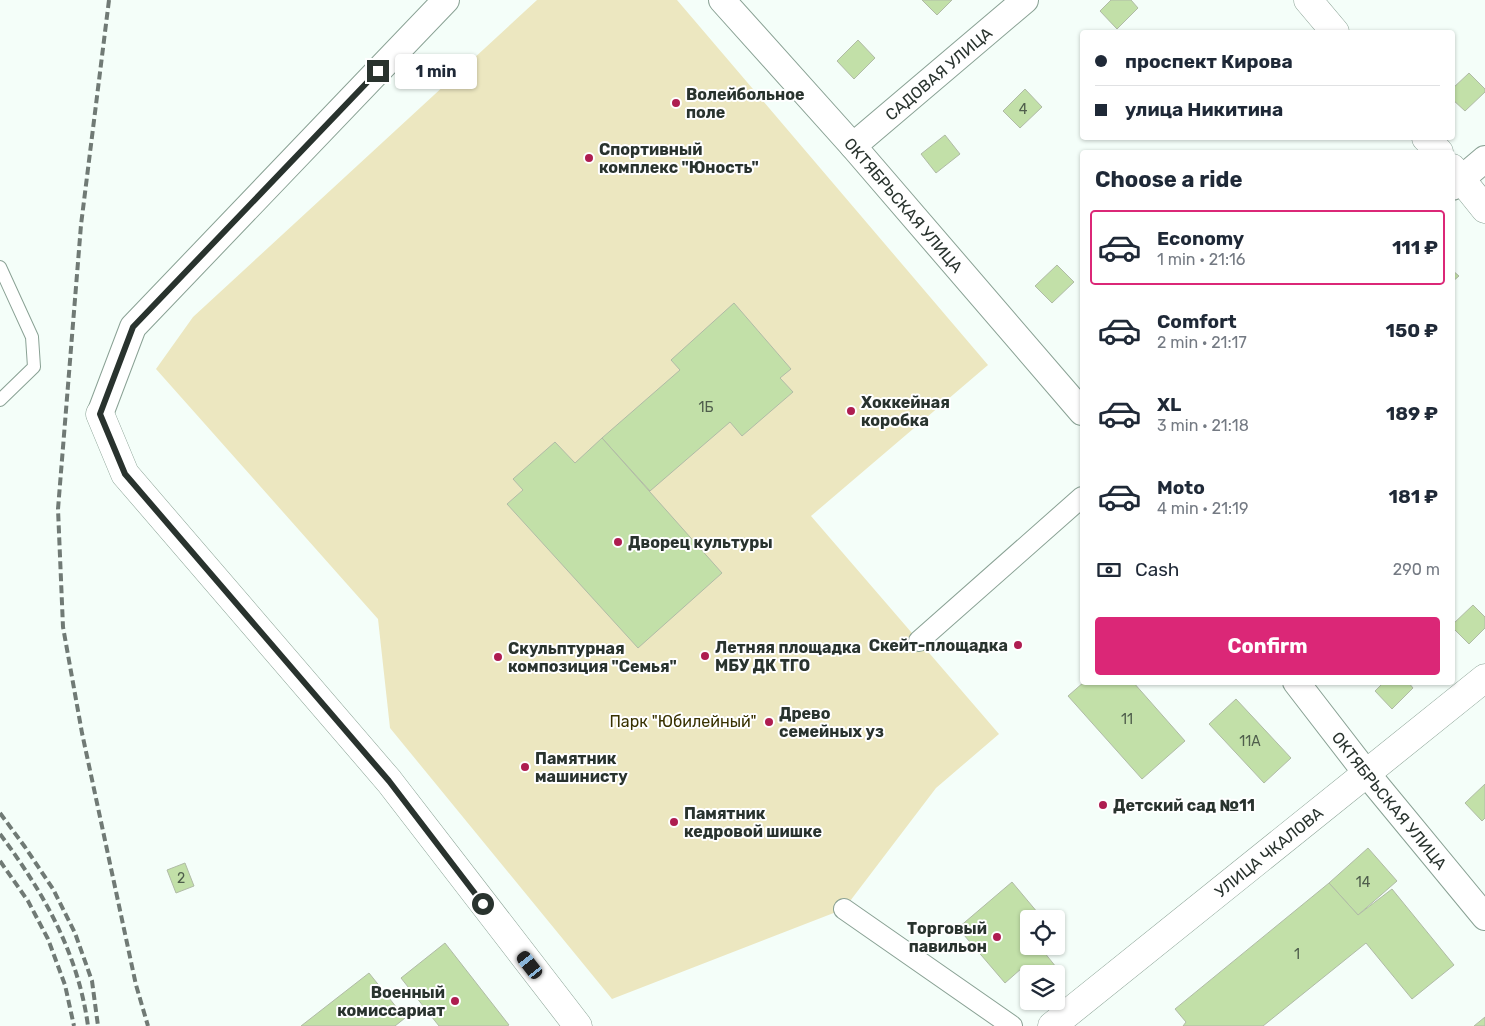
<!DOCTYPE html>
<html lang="en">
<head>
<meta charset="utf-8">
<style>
	body { margin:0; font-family:Rubik,sans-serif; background:#f2f2f3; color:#1f2937; height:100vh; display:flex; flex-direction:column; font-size:19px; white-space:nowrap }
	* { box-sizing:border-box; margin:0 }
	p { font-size:16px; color:#747a83 }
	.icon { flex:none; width:28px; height:28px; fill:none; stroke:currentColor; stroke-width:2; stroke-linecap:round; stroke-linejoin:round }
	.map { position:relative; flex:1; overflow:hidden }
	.drawer { position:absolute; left:1080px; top:150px; width:375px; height:535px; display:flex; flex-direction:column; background:#fff; border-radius:5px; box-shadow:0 1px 4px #0004 }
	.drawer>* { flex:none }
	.guide { position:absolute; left:1080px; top:30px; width:375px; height:110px; border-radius:5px; box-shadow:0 1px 4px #0004; display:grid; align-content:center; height:110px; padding:0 15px; background:#fff }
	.tools { position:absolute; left:1020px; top:910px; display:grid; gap:10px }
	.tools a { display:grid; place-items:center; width:45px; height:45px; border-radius:5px; background:#fff; box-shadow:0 1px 4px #0004; font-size:25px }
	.end { position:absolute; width:22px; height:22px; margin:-11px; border:6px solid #29332e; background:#fff; box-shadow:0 0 0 2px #fff }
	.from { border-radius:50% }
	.bubble { position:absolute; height:35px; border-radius:5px; background:#fff; box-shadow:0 1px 4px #0004; font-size:16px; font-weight:700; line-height:35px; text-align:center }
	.car { position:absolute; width:15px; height:30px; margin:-15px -8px; border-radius:6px; box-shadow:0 0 4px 1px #0007; background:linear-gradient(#222 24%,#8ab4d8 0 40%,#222 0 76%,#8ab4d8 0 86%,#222 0) }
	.guide b { display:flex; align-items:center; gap:18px; height:48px; font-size:19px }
	.guide b+b { border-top:1px solid #e0e1e3 }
	.guide i { width:12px; height:12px; background:#1f2937 }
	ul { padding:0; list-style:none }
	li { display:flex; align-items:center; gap:15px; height:75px; margin:0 10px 8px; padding:0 5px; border:2px solid transparent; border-radius:5px }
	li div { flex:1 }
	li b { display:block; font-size:19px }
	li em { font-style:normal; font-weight:700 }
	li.active { border-color:#db2777 }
	li>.icon { width:45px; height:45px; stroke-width:1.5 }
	h2 { padding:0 15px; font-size:22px; line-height:60px }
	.pay { display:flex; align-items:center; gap:12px; height:55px; padding:0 15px; font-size:19px }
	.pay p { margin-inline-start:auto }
	.cta { display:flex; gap:10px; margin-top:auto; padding:10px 15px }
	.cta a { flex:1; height:58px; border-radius:5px; background:#db2777; color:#fff; font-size:20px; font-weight:700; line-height:58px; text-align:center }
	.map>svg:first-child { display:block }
</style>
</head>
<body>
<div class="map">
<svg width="1485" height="1026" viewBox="0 0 1485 1026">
	<rect width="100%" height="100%" fill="#f4fef9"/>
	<polygon fill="#ece7c0" points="537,0 677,0 988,365 811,516 999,734 936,788 844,909 612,999 390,728 378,619 156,369 193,317"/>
	<g fill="#c2e0a8" stroke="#b0bba6">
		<polygon points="922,0 952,0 937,15"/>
		<polygon points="1111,0 1131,0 1138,8 1117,29 1100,11"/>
		<polygon points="858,40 875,58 854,79 837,61"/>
		<polygon points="1469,73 1485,89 1485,92 1465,111 1452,99 1452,89"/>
		<polygon points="1025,89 1042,107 1020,128 1003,111"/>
		<polygon points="945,135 960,154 936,173 921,154"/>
		<polygon points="1057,265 1074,282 1052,303 1035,286"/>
		<polygon points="1452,270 1459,276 1452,282"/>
		<polygon points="734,303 791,369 780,378 793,392 742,436 730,422 650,491 602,438 680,370 671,360"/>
		<polygon points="602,438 722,573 638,648 507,504 523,490 513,479 555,442 575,463"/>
		<polygon points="1473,605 1485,617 1485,628 1469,644 1452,627 1452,625"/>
		<polygon points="1084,682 1133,682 1185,741 1142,779 1068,696"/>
		<polygon points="1384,682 1408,682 1413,688 1392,709 1375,691"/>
		<polygon points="1236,699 1291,758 1264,783 1209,724"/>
		<polygon points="1485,784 1485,818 1482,821 1465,803"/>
		<polygon points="1368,848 1397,881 1358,915 1329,883"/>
		<polygon points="185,863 194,886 176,893 167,870"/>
		<polygon points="1012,882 1043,919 1029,919 1029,946 1051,946 1044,952 1060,972 1056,975 1056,974 1029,974 1029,975 1022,968 1005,983 958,928"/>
		<polygon points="1329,883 1358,915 1392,889 1454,965 1412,999 1366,943 1263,1026 1183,1026 1186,1022 1175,1009"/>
		<polygon points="445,943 509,1025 507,1026 439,1026 401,978"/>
		<polygon points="369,973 405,1018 395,1026 301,1026"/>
		<polygon points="1485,1017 1485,1026 1474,1026"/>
	</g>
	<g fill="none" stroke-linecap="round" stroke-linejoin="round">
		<g stroke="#89a194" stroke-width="14">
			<polyline id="service" points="0,267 32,337 34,367 0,400"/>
		</g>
		<g stroke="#89a194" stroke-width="22">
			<g id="pedestrian">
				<polyline points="919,641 1082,497"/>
				<polyline points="844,909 1012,1026"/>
			</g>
		</g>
		<g stroke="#89a194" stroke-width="28">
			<g id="minor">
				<path id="s1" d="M722,0L853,146L1082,412"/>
				<path id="s2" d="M853,146L1025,0"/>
				<polyline points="1452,187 1485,159"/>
				<polyline points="100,414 133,327 446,0"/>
				<path id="s3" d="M1296,682L1367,774L1485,917"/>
			</g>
		</g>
		<g stroke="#89a194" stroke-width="29">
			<g id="tertiary">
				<polyline points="1308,0 1335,32"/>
				<polyline points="1426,138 1439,152"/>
				<polyline points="1452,168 1485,209"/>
				<polyline points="100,414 125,474 389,781 578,1026"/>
				<path id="s4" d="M1052,1026L1485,678"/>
			</g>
		</g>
		<use href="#service" stroke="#fff" stroke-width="12"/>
		<use href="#pedestrian" stroke="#fff" stroke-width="20"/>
		<use href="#minor" stroke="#fff" stroke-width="26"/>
		<use href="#tertiary" stroke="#fff" stroke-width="28"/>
		<g stroke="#707a75" stroke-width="4" stroke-dasharray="8 4" stroke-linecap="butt">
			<polyline points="109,0 81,225 58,509 63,627 82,733 136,985 148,1026"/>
			<polyline points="0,813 25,847 53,889 75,933 92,981 98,1026"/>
			<path d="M0,834C44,893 78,953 88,1026"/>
			<polyline points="0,861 28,901 48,939 65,985 74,1026"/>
		</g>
	</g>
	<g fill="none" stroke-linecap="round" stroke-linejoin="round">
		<polyline stroke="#29332e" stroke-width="6" points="378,71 133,327 100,414 125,474 389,781 483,904"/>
	</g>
	<g fill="#ae1d50" stroke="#fff" stroke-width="2">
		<circle cx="676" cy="103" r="5"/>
		<circle cx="589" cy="158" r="5"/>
		<circle cx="851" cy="411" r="5"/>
		<circle cx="618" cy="542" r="5"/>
		<circle cx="1018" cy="645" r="5"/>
		<circle cx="705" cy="656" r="5"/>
		<circle cx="498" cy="657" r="5"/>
		<circle cx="769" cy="722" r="5"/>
		<circle cx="525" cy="767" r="5"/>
		<circle cx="1103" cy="805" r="5"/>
		<circle cx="674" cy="822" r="5"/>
		<circle cx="997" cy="937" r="5"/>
		<circle cx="455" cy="1001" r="5"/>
	</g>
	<g text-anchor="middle" stroke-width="4" stroke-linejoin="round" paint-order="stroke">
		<g font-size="14" fill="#4f5e4c">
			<text x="1023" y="114">4</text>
			<text x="706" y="412">1Б</text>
			<text x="1127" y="724">11</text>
			<text x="1250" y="746">11А</text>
			<text x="181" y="883">2</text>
			<text x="1363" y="887">14</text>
			<text x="1297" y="959">1</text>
		</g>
		<g font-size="16" fill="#29332e" stroke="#fff">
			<text dy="6" stroke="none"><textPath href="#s2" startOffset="112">САДОВАЯ УЛИЦА</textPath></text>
			<text dy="6" stroke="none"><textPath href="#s1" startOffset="274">ОКТЯБРЬСКАЯ УЛИЦА</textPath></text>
			<text dy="6" stroke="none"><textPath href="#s3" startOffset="151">ОКТЯБРЬСКАЯ УЛИЦА</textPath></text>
			<text dy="6" stroke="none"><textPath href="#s4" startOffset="278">УЛИЦА ЧКАЛОВА</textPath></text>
		</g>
		<g font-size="16" font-weight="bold" fill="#29332e" stroke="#fff" text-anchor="start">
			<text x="686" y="100">Волейбольное<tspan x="686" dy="18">поле</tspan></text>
			<text x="599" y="155">Спортивный<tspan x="599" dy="18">комплекс "Юность"</tspan></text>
			<text x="861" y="408">Хоккейная<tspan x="861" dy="18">коробка</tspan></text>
			<text x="628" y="548">Дворец культуры</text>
			<text x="1008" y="651" text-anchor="end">Скейт-площадка</text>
			<text x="715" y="653">Летняя площадка<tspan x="715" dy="18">МБУ ДК ТГО</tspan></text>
			<text x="508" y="654">Скульптурная<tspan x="508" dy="18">композиция "Семья"</tspan></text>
			<text x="779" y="719">Древо<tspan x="779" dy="18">семейных уз</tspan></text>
			<text x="535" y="764">Памятник<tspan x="535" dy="18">машинисту</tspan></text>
			<text x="1113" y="811">Детский сад №11</text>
			<text x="684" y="819">Памятник<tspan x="684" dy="18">кедровой шишке</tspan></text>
			<text x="987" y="934" text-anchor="end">Торговый<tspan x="987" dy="18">павильон</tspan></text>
			<text x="445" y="998" text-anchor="end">Военный<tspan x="445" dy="18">комиссариат</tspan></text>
		</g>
		<g font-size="16" fill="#393200" stroke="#fff">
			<text x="683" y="727">Парк "Юбилейный"</text>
		</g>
	</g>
</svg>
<div class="tools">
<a><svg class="icon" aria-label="locate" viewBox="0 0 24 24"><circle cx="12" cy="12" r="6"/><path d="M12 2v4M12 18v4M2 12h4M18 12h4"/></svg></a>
<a><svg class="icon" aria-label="layers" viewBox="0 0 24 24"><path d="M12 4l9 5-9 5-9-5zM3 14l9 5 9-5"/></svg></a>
</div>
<i class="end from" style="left:483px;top:904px"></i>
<i class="end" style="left:378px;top:71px"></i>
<div class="bubble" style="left:395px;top:54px;width:82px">1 min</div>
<i class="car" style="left:530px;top:965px;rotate:322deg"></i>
<div class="guide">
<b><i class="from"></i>проспект Кирова</b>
<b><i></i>улица Никитина</b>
</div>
<section class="drawer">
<h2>Choose a ride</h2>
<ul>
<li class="active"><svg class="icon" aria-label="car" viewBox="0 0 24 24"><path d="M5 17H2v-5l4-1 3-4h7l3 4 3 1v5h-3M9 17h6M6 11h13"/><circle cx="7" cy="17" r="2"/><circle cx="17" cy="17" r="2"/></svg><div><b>Economy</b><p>1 min · 21:16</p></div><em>111 ₽</em></li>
<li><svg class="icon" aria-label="car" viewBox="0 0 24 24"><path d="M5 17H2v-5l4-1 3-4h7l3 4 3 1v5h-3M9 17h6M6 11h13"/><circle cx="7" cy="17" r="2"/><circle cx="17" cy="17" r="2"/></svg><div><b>Comfort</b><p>2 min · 21:17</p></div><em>150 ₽</em></li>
<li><svg class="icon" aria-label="car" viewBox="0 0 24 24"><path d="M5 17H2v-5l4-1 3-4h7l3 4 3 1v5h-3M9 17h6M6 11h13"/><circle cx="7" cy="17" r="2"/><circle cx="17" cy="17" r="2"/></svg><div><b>XL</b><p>3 min · 21:18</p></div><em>189 ₽</em></li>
<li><svg class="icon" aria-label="car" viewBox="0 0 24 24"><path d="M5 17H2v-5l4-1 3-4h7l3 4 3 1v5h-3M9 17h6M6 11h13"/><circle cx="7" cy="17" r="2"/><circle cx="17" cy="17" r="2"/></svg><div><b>Moto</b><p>4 min · 21:19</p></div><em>181 ₽</em></li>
</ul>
<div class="pay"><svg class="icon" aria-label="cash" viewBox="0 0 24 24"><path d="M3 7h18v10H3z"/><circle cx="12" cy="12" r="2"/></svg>Cash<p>290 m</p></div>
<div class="cta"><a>Confirm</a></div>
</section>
</div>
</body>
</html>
